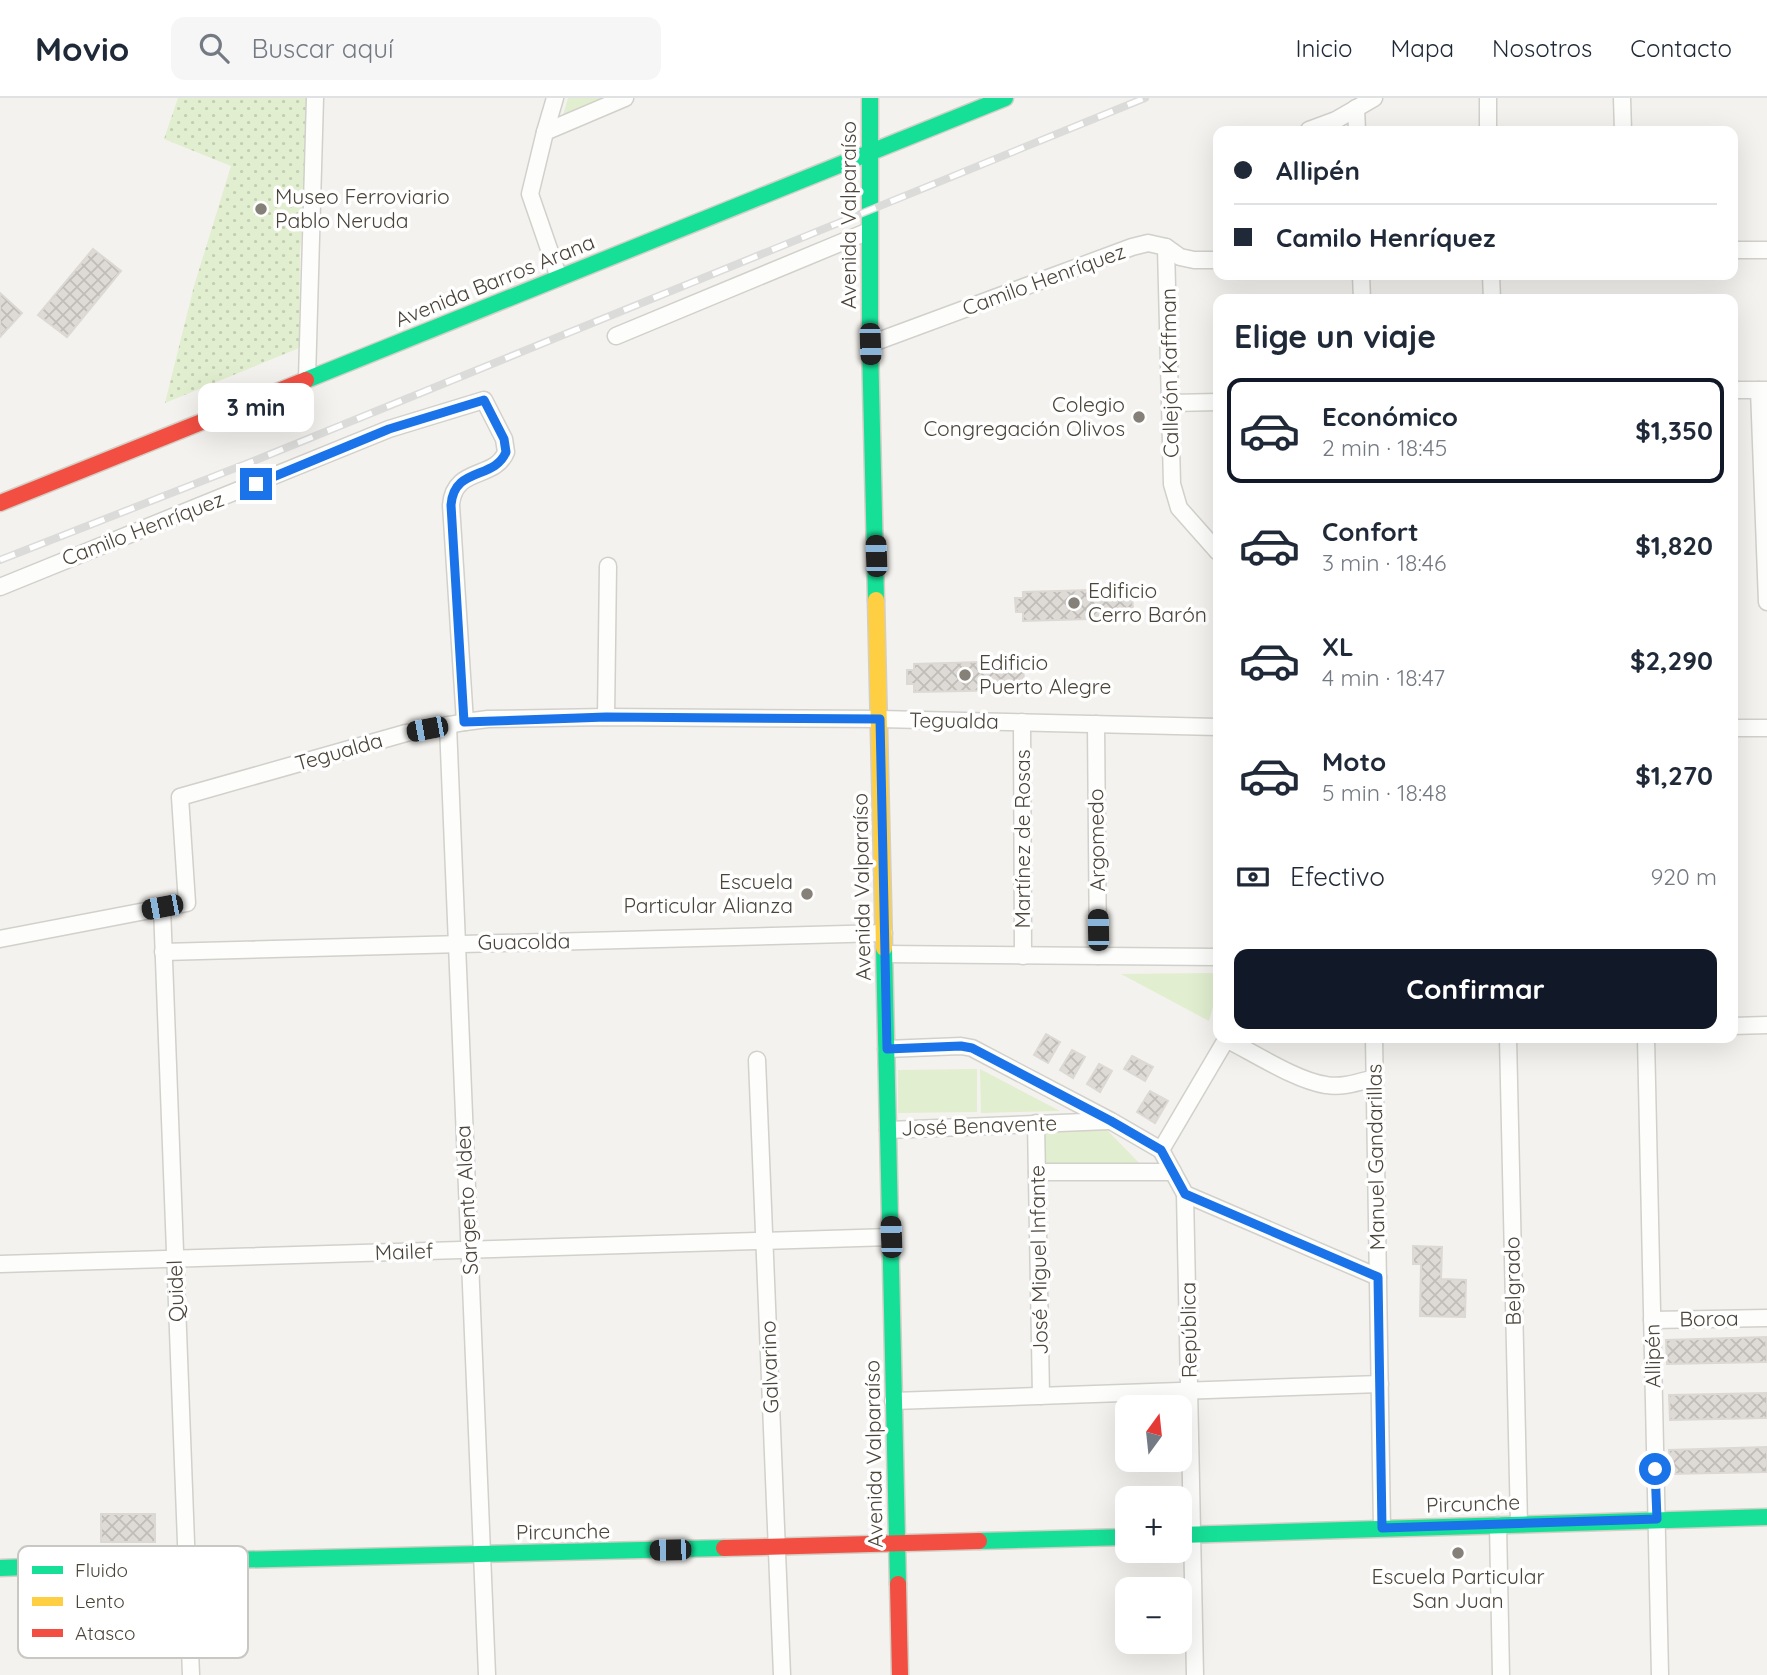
<!DOCTYPE html>
<html lang="es">
<head>
<meta charset="utf-8">
<style>
	body { margin:0; font-family:Quicksand,sans-serif; background:#f6f6f7; color:#1f2937; height:100vh; display:flex; flex-direction:column; font-size:26px; white-space:nowrap }
	* { box-sizing:border-box; margin:0 }
	p { font-size:23px; color:#747a83 }
	.icon { flex:none; width:38px; height:38px; fill:none; stroke:currentColor; stroke-width:2; stroke-linecap:round; stroke-linejoin:round }
	.map { position:relative; flex:1; overflow:hidden }
	.sheet { position:absolute; left:1213px; top:196px; width:525px; height:749px; display:flex; flex-direction:column; background:#fff; border-radius:14px; box-shadow:0 7px 28px #0002 }
	.sheet>* { flex:none }
	.hud { position:absolute; left:1213px; top:28px; width:525px; height:154px; border-radius:14px; box-shadow:0 7px 28px #0002; display:grid; align-content:center; height:154px; padding:0 21px; background:#fff }
	.needle { width:46px; rotate:15deg }
	.buttons { position:absolute; left:1115px; top:1297px; display:grid; gap:14px }
	.buttons a { display:grid; place-items:center; width:77px; height:77px; border-radius:14px; background:#fff; box-shadow:0 7px 28px #0002; font-size:35px }
	.end { position:absolute; width:32px; height:32px; margin:-16px; border:9px solid #1a73e8; background:#fff; box-shadow:0 0 0 4px #fff }
	.from { border-radius:50% }
	.bubble { position:absolute; height:49px; border-radius:14px; background:#fff; box-shadow:0 7px 28px #0002; font-size:23px; font-weight:800; line-height:49px; text-align:center }
	.car { position:absolute; width:21px; height:42px; margin:-21px -10px; border-radius:9px; box-shadow:0 0 5px 2px #0007; background:linear-gradient(#222 24%,#8ab4d8 0 40%,#222 0 76%,#8ab4d8 0 86%,#222 0) }
	.hud b { display:flex; align-items:center; gap:24px; height:66px; font-size:26px }
	.hud b+b { border-top:2px solid #e0e1e3 }
	.hud i { width:18px; height:18px; background:#1f2937 }
	ul { padding:0; list-style:none }
	li { display:flex; align-items:center; gap:21px; height:105px; margin:0 14px 10px; padding:0 7px; border:4px solid transparent; border-radius:14px }
	li div { flex:1 }
	li b { display:block; font-size:26px }
	li em { font-style:normal; font-weight:800 }
	li.on { border-color:#111827 }
	li>.icon { width:63px; height:63px; stroke-width:1.5 }
	h2 { padding:0 21px; font-size:32px; line-height:84px }
	.pay { display:flex; align-items:center; gap:18px; height:77px; padding:0 21px; font-size:26px }
	.pay p { margin-inline-start:auto }
	.action { display:flex; gap:14px; margin-top:auto; padding:14px 21px }
	.action a { flex:1; height:80px; border-radius:14px; background:#111827; color:#fff; font-size:28px; font-weight:800; line-height:80px; text-align:center }
	header { display:flex; align-items:center; gap:42px; box-sizing:border-box; height:98px; padding:0 35px; background:#fff; border-bottom:2px solid #e0e1e3 }
	header strong { font-size:33px }
	nav { display:flex; gap:38px; margin-inline-start:auto; font-size:24px }
	.search { width:490px; height:63px; background:#f6f6f7; display:flex; align-items:center; gap:18px; box-sizing:border-box; padding:0 24px; border-radius:14px; color:#747a83; font-size:26px }
	.map>svg:first-child { display:block }
</style>
</head>
<body>
<header>
<strong>Movio</strong>
<div class="search"><svg class="icon" aria-label="search" viewBox="0 0 24 24"><circle cx="10" cy="10" r="6"/><path d="M15 15l6 6"/></svg>Buscar aquí</div>
<nav><a>Inicio</a><a>Mapa</a><a>Nosotros</a><a>Contacto</a></nav>
</header>
<div class="map">
<svg width="1767" height="1577" viewBox="0 0 1767 1577">
	<defs>
		<pattern id="park-dots" width="8" height="8" patternUnits="userSpaceOnUse" patternTransform="scale(1.75)"><rect width="8" height="8" fill="#e1eecf"/><path d="M2 2h.1M6 6h.1" fill="none" stroke="#c3cdb2" stroke-width="1.8" stroke-linecap="round"/></pattern>
		<pattern id="building-cross-hatch" width="8" height="8" patternUnits="userSpaceOnUse" patternTransform="scale(1.75)"><rect width="8" height="8" fill="#dedbd6"/><path d="M0 0l8 8M0 8l8-8" fill="none" stroke="#c0bdb8"/></pattern>
	</defs>
	<rect width="100%" height="100%" fill="#f4f2ee"/>
	<g fill="#e1eecf">
		<polygon points="568,0 611,0 562,21"/>
		<polygon points="1213,875 1214,905 1209,923 1121,876"/>
		<polygon points="977,971 977,1014 898,1015 898,972"/>
		<polygon points="980,971 1060,1013 981,1015"/>
		<polygon points="1106,1031 1141,1067 1035,1068 1034,1032"/>
	</g>
	<polygon fill="url(#park-dots)" points="178,0 312,0 310,50 300,154 299,250 165,305 194,188 231,68 164,41"/>
	<g fill="url(#building-cross-hatch)" stroke="#dcd9d4" stroke-width="2">
		<polygon points="93,151 121,173 67,239 38,217"/>
		<polygon points="0,195 22,215 0,239"/>
		<polygon points="1125,491 1125,497 1132,497 1133,510 1125,510 1125,520 1023,523 1023,514 1016,514 1015,500 1023,500 1023,494"/>
		<polygon points="1016,563 1016,569 1023,569 1024,582 1016,582 1016,592 914,594 914,586 907,586 907,572 914,572 914,566"/>
		<polygon points="1046,936 1060,944 1048,965 1034,957"/>
		<polygon points="1072,952 1085,959 1073,980 1060,972"/>
		<polygon points="1132,958 1153,969 1145,983 1124,971"/>
		<polygon points="1099,966 1112,973 1100,994 1087,986"/>
		<polygon points="1150,993 1168,1003 1155,1025 1137,1014"/>
		<polygon points="1413,1148 1442,1149 1441,1181 1466,1182 1465,1219 1420,1218 1421,1166 1413,1166"/>
		<polygon points="1766,1239 1767,1264 1667,1266 1666,1242"/>
		<polygon points="1767,1295 1767,1320 1670,1322 1669,1297"/>
		<polygon points="1767,1349 1767,1374 1670,1376 1669,1352"/>
		<rect x="101" y="1416" width="54" height="28"/>
	</g>
	<g fill="none" stroke-linecap="round" stroke-linejoin="round">
		<g stroke="#d2d0cb" stroke-width="19">
			<g id="street">
				<polyline points="555,0 545,34 530,96 559,180"/>
				<polyline points="1488,0 1488,33"/>
				<polyline points="1622,0 1623,33"/>
				<polyline points="1356,10 1357,33"/>
				<polyline points="1309,32 1336,22 1374,0"/>
				<polyline points="545,34 625,0"/>
				<polyline points="1166,149 1172,386 1179,410 1218,454"/>
				<polyline points="1732,152 1767,152"/>
				<polyline points="1361,177 1362,201"/>
				<polyline points="1491,177 1492,201"/>
				<polyline points="616,238 869,133"/>
				<polyline points="870,246 1132,149 1148,145 1166,149 1180,159 1194,162 1218,162"/>
				<polyline points="307,281 315,0"/>
				<polyline points="1732,292 1767,292"/>
				<polyline points="1759,292 1767,504"/>
				<polyline points="1172,305 1218,304"/>
				<path d="M0,489L389,331L484,302L504,341L506,354C495,382 454,368 451,407L465,624"/>
				<polyline points="606,619 608,468"/>
				<polyline points="1022,624 1023,858"/>
				<polyline points="1096,626 1098,858"/>
				<polyline points="448,627 487,1577"/>
				<polyline points="1732,630 1767,630"/>
				<polyline points="162,809 191,1577"/>
				<polyline points="0,841 187,805 180,699 406,635 465,624 488,621 606,619 880,621 1218,629"/>
				<polyline points="163,854 884,835"/>
				<polyline points="885,856 1218,859"/>
				<polyline points="1732,928 1767,927"/>
				<polyline points="1374,940 1382,1430"/>
				<polyline points="1508,940 1519,1426"/>
				<polyline points="1646,940 1660,1577"/>
				<path d="M1226,941C1254,955 1297,983 1326,987C1342,990 1359,984 1375,980"/>
				<polyline points="886,951 961,948 972,950 1111,1023 1161,1052 1185,1096 1378,1179"/>
				<polyline points="757,962 782,1577"/>
				<polyline points="1036,1025 1041,1298"/>
				<polyline points="888,1032 1109,1023"/>
				<polyline points="1161,1052 1227,940"/>
				<polyline points="1037,1074 1173,1074"/>
				<polyline points="1185,1096 1195,1577"/>
				<polyline points="0,1166 891,1139"/>
				<polyline points="1652,1222 1767,1220"/>
				<polyline points="893,1303 1380,1286"/>
				<polyline points="1498,1427 1501,1577"/>
			</g>
		</g>
		<g stroke="#d3cfc5" stroke-width="19">
			<g id="fast">
				<polyline points="870,0 870,246 876,502"/>
				<polyline points="306,282 1005,0"/>
				<polyline points="884,850 898,1486"/>
				<polyline points="1180,1437 1767,1419"/>
				<polyline points="979,1443 1127,1439"/>
				<polyline points="0,1470 187,1463 724,1450"/>
			</g>
		</g>
		<g stroke="#d3cfc5" stroke-width="19">
			<polyline id="slow" points="876,502 884,850"/>
		</g>
		<g stroke="#d3cfc5" stroke-width="19">
			<g id="jam">
				<polyline points="0,405 306,282"/>
				<polyline points="724,1450 979,1443"/>
				<polyline points="898,1486 900,1577"/>
			</g>
		</g>
		<use href="#street" stroke="#fdfdfc" stroke-width="16"/>
		<use href="#fast" stroke="#16e098" stroke-width="16"/>
		<use href="#slow" stroke="#ffcf43" stroke-width="16"/>
		<use href="#jam" stroke="#f24e42" stroke-width="16"/>
		<g stroke="#dbdbda" stroke-width="8">
			<polyline id="rail" points="0,462 261,360 1145,0"/>
		</g>
		<use href="#rail" stroke="#fff" stroke-width="5" stroke-dasharray="16" stroke-linecap="butt"/>
	</g>
	<g fill="none" stroke-linecap="round" stroke-linejoin="round">
		<path stroke="#1a73e8" stroke-width="9" d="M256,386L389,331L484,302L504,341L506,354C495,382 454,368 451,407L464,624L606,619L880,621L887,951L961,948L972,950L1111,1023L1161,1052L1185,1096L1378,1179L1382,1430L1657,1421L1655,1371"/>
	</g>
	<g fill="#868178" stroke="#fff" stroke-width="2.5">
		<circle cx="261" cy="111" r="7"/>
		<circle cx="1139" cy="319" r="7"/>
		<circle cx="1074" cy="505" r="7"/>
		<circle cx="965" cy="577" r="7"/>
		<circle cx="807" cy="796" r="7"/>
		<circle cx="1458" cy="1455" r="7"/>
	</g>
	<g text-anchor="middle" stroke-width="7" stroke-linejoin="round" paint-order="stroke">
		<g font-size="21" fill="#4b4439" stroke="#fff" text-anchor="start">
			<text x="275" y="106">Museo Ferroviario<tspan x="275" dy="24">Pablo Neruda</tspan></text>
			<text x="1125" y="314" text-anchor="end">Colegio<tspan x="1125" dy="24">Congregación Olivos</tspan></text>
			<text x="1088" y="500">Edificio<tspan x="1088" dy="24">Cerro Barón</tspan></text>
			<text x="979" y="572">Edificio<tspan x="979" dy="24">Puerto Alegre</tspan></text>
			<text x="793" y="791" text-anchor="end">Escuela<tspan x="793" dy="24">Particular Alianza</tspan></text>
			<text x="1458" y="1486" text-anchor="middle">Escuela Particular<tspan x="1458" dy="24">San Juan</tspan></text>
		</g>
		<g font-size="21" fill="#4b4439" stroke="#fff">
			<text transform="translate(849 117) rotate(-90)" y="7">Avenida Valparaíso</text>
			<text transform="translate(1044 182) rotate(-20)" y="7">Camilo Henríquez</text>
			<text transform="translate(495 183) rotate(-22)" y="7">Avenida Barros Arana</text>
			<text transform="translate(1170 275) rotate(-91)" y="7">Callejón Kaffman</text>
			<text transform="translate(143 431) rotate(-21)" y="7">Camilo Henríquez</text>
			<text transform="translate(954 623) rotate(1)" y="7">Tegualda</text>
			<text transform="translate(339 654) rotate(-16)" y="7">Tegualda</text>
			<text transform="translate(1023 741) rotate(-90)" y="7">Martínez de Rosas</text>
			<text transform="translate(1097 742) rotate(-91)" y="7">Argomedo</text>
			<text transform="translate(862 789) rotate(-91)" y="7">Avenida Valparaíso</text>
			<text transform="translate(524 844) rotate(-1)" y="7">Guacolda</text>
			<text transform="translate(979 1028) rotate(-2)" y="7">José Benavente</text>
			<text transform="translate(1376 1059) rotate(-91)" y="7">Manuel Gandarillas</text>
			<text transform="translate(467 1102) rotate(-93)" y="7">Sargento Aldea</text>
			<text transform="translate(404 1154) rotate(-2)" y="7">Mailef</text>
			<text transform="translate(1039 1162) rotate(-91)" y="7">José Miguel Infante</text>
			<text transform="translate(1513 1183) rotate(-91)" y="7">Belgrado</text>
			<text transform="translate(176 1193) rotate(-92)" y="7">Quidel</text>
			<text transform="translate(1709 1221) rotate(-1)" y="7">Boroa</text>
			<text transform="translate(1189 1232) rotate(-91)" y="7">República</text>
			<text transform="translate(1653 1258) rotate(-91)" y="7">Allipén</text>
			<text transform="translate(770 1269) rotate(-92)" y="7">Galvarino</text>
			<text transform="translate(874 1356) rotate(-91)" y="7">Avenida Valparaíso</text>
			<text transform="translate(1473 1406) rotate(-2)" y="7">Pircunche</text>
			<text transform="translate(563 1434) rotate(-1)" y="7">Pircunche</text>
		</g>
	</g>
	<rect x="18" y="1448" width="230" height="112" rx="10" fill="#fff" stroke="#c9c7c4" stroke-width="2"/>
	<rect x="32" y="1468" width="31" height="8" fill="#16e098"/>
	<rect x="32" y="1499" width="31" height="9" fill="#ffcf43"/>
	<rect x="32" y="1531" width="31" height="8" fill="#f24e42"/>
	<g font-size="19" fill="#4b4439">
		<text x="75" y="1479">Fluido</text>
		<text x="75" y="1510">Lento</text>
		<text x="75" y="1542">Atasco</text>
	</g>
</svg>
<div class="buttons">
<a><svg class="needle" viewBox="-14 -14 28 28"><path d="M0-13l5 13h-10z" fill="#e53935"/><path d="M0 13l5-13h-10z" fill="#747a83"/></svg></a>
<a>+</a>
<a>−</a>
</div>
<i class="end from" style="left:1655px;top:1371px"></i>
<i class="end" style="left:256px;top:386px"></i>
<div class="bubble" style="left:198px;top:285px;width:116px">3 min</div>
<i class="car" style="left:870px;top:246px;rotate:178deg"></i>
<i class="car" style="left:876px;top:458px;rotate:358deg"></i>
<i class="car" style="left:427px;top:631px;rotate:259deg"></i>
<i class="car" style="left:162px;top:809px;rotate:259deg"></i>
<i class="car" style="left:1098px;top:832px;rotate:359deg"></i>
<i class="car" style="left:891px;top:1139px;rotate:358deg"></i>
<i class="car" style="left:670px;top:1452px;rotate:269deg"></i>
<div class="hud">
<b><i class="from"></i>Allipén</b>
<b><i></i>Camilo Henríquez</b>
</div>
<section class="sheet">
<h2>Elige un viaje</h2>
<ul>
<li class="on"><svg class="icon" aria-label="car" viewBox="0 0 24 24"><path d="M5 17H2v-5l4-1 3-4h7l3 4 3 1v5h-3M9 17h6M6 11h13"/><circle cx="7" cy="17" r="2"/><circle cx="17" cy="17" r="2"/></svg><div><b>Económico</b><p>2 min · 18:45</p></div><em>$1,350</em></li>
<li><svg class="icon" aria-label="car" viewBox="0 0 24 24"><path d="M5 17H2v-5l4-1 3-4h7l3 4 3 1v5h-3M9 17h6M6 11h13"/><circle cx="7" cy="17" r="2"/><circle cx="17" cy="17" r="2"/></svg><div><b>Confort</b><p>3 min · 18:46</p></div><em>$1,820</em></li>
<li><svg class="icon" aria-label="car" viewBox="0 0 24 24"><path d="M5 17H2v-5l4-1 3-4h7l3 4 3 1v5h-3M9 17h6M6 11h13"/><circle cx="7" cy="17" r="2"/><circle cx="17" cy="17" r="2"/></svg><div><b>XL</b><p>4 min · 18:47</p></div><em>$2,290</em></li>
<li><svg class="icon" aria-label="car" viewBox="0 0 24 24"><path d="M5 17H2v-5l4-1 3-4h7l3 4 3 1v5h-3M9 17h6M6 11h13"/><circle cx="7" cy="17" r="2"/><circle cx="17" cy="17" r="2"/></svg><div><b>Moto</b><p>5 min · 18:48</p></div><em>$1,270</em></li>
</ul>
<div class="pay"><svg class="icon" aria-label="cash" viewBox="0 0 24 24"><path d="M3 7h18v10H3z"/><circle cx="12" cy="12" r="2"/></svg>Efectivo<p>920 m</p></div>
<div class="action"><a>Confirmar</a></div>
</section>
</div>
</body>
</html>
